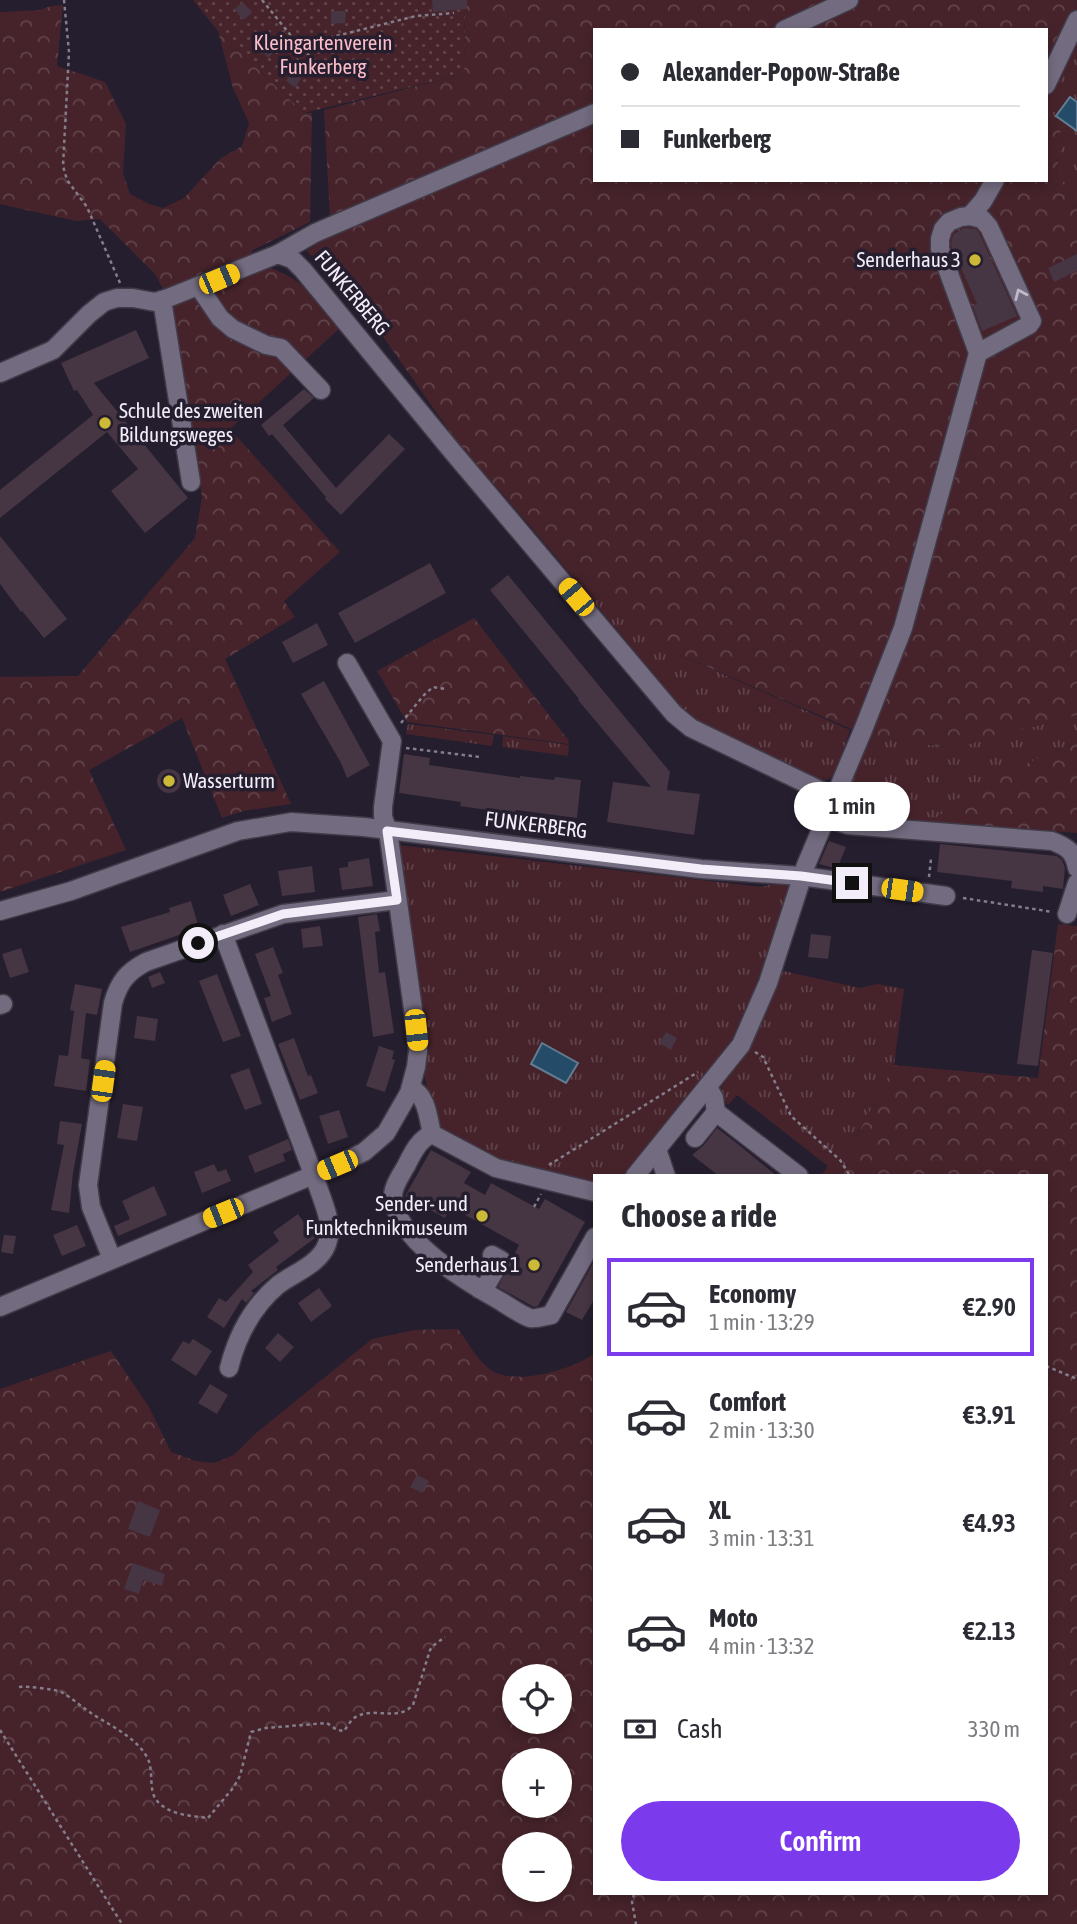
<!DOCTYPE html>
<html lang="en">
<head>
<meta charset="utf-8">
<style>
	body { margin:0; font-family:"Asap Condensed",sans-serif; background:#f2f2f3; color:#2b2b33; height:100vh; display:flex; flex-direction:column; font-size:26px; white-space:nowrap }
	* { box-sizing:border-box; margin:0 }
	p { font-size:23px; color:#7c7c81 }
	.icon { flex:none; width:38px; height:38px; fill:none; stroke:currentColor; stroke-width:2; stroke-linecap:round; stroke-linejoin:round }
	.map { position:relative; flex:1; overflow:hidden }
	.panel { position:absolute; left:593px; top:1174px; width:455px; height:721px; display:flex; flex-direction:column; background:#fff; border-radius:0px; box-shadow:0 4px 10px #0003 }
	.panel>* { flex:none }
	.banner { position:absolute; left:593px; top:28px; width:455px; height:154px; border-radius:0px; box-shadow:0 4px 10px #0003; display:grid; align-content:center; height:154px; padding:0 28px; background:#fff }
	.tools { position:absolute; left:502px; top:1664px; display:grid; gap:14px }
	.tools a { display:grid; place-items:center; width:70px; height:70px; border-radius:50%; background:#fff; box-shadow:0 4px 10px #0003; font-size:35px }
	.end { position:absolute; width:32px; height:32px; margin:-16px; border:9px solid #f2edf8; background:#111; box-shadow:0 0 0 4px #111 }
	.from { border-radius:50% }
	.bubble { position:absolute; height:49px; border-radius:24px; background:#fff; box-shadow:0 4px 10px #0003; font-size:23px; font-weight:600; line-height:49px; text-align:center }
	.car { position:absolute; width:21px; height:42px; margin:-21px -10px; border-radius:9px; box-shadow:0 0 5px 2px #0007; background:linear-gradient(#f5c518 24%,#345 0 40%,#f5c518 0 76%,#345 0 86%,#f5c518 0) }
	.banner b { display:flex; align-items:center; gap:24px; height:66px; font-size:26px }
	.banner b+b { border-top:2px solid #e1e1e2 }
	.banner i { width:18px; height:18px; background:#2b2b33 }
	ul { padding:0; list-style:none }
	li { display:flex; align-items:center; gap:21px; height:98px; margin:0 14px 10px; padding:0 14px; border:4px solid transparent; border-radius:0px }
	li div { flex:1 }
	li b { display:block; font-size:26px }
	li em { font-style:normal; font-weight:600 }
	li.active { border-color:#7c3aed }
	li>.icon { width:63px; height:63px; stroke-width:1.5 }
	h2 { padding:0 28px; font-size:32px; line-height:84px }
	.pay { display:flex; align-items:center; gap:18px; height:77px; padding:0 28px; font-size:26px }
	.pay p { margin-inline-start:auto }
	.cta { display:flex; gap:14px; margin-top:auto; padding:14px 28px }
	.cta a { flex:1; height:80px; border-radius:42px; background:#7c3aed; color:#fff; font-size:28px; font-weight:600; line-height:80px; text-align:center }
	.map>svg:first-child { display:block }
</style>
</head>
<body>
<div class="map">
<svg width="1077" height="1924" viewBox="0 0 1077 1924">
	<defs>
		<pattern id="grass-tufts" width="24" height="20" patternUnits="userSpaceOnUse" patternTransform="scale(1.75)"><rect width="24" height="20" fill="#46232b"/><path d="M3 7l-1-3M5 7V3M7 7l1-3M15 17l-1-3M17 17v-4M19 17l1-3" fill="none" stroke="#61434a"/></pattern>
		<pattern id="forest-crowns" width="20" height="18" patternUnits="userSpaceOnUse" patternTransform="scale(1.75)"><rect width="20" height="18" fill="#46232b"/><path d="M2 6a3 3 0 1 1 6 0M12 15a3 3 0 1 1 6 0" fill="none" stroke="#61434a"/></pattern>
		<pattern id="garden-dots" width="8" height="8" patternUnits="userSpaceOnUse" patternTransform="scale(1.75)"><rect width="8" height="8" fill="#46232b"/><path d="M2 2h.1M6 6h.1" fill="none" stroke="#61434a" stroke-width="1.8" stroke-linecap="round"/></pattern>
	</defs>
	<rect width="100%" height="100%" fill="#251e2e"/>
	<g fill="url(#grass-tufts)">
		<polygon points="1077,0 1077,102 1070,97 1056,116 1077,131 1077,203 1057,176 1061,133 1047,120 1046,116 1064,62"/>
		<polygon points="531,527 668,650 850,730 835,774 827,780 818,779 690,717"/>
		<polygon points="1077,715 1077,742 1023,765 933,823 894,822 857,815 849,810 844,800 870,737 953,748"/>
		<polygon points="408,724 494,735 492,746 406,734"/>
		<polygon points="503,736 569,745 568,756 502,747"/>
		<polygon points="398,845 761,887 786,881 793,888 766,969 742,1027 715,1068 628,1176 595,1176 595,1183 480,1154 444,1136 431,1107 423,1068"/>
		<polygon points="779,970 860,988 877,984 904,989 894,1065 859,1132 843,1176 821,1176 828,1166 737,1095 728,1105 718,1091 738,1063 758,1027"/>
	</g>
	<g fill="url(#forest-crowns)" fill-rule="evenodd">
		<polygon points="465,0 1077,0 1064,62 1047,116 1046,30 595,30 595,180 1046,180 1047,120 1061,132 1057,176 1077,203 1077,715 953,748 870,737 668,650 531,527 455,439 358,301 307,251 331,235 324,110 464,74"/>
		<path d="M63,5L57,66L105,82L126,124L123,173L130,194L149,204L163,208L184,198L220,159L242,146L249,123L233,88L218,31L304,113H312L310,222L251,251L257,264C300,275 313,295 342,326L230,429L340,552L284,601L295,617L225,659L291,804L243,811L222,818L182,718L89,770L126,850L0,892V677L78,676L195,538L202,497L172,304L154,273L100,219L76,221L0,204V12L40,10L51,6Z"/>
		<polygon points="474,618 569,741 568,744 407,722 377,671"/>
		<polygon points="1077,742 1077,833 933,823 946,804 1023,765"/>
		<path d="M1058,924L1077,926V1924H0V1389L111,1351L149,1407L171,1452L196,1461L214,1463L234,1455L255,1434L372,1339L415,1330L458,1329C467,1341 476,1358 488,1368C511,1388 573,1370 595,1353V1894H1046V1176H843L859,1132L894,1065L1038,1078ZM514,1676H560V1722H514ZM514,1760H560V1806H514ZM514,1844H560V1890H514Z"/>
	</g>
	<polygon fill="url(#garden-dots)" points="193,0 465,0 464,74 304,113 218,31"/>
	<g fill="#244b67" stroke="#627c92" stroke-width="2">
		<polygon points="1070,97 1077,102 1077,131 1056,116"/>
		<polygon points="542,1043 578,1063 566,1083 531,1064"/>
	</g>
	<g fill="#463542">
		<polygon points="432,0 467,0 467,9 433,12"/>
		<polygon points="243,2 252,13 243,20 234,9"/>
		<polygon points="331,11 346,11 345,23 331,24"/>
		<polygon points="270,39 278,48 268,58 259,48"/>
		<polygon points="293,70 302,77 295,88 286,81"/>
		<polygon points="964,228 976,229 979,233 1017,316 982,331 973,306 977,304 951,245 953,235"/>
		<polygon points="1077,254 1077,271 1054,282 1048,268"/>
		<polygon points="136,330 149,358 94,383 188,498 145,533 111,491 138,469 107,432 0,518 0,490 93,415 77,390 74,391 61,363"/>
		<polygon points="304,389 314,398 283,425 336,488 389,434 405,449 341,515 325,499 326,497 272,434 269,436 261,425"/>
		<polygon points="0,536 67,619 44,638 22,611 21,612 0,584"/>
		<polygon points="430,563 446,593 355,643 338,613"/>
		<polygon points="508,575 670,772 667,790 700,794 694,835 607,822 613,782 651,787 578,700 579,699 490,590"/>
		<polygon points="317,623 328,645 293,663 282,642"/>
		<polygon points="324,681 370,765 347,778 341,763 301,694"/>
		<polygon points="404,754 430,758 429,765 520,778 520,776 554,780 555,777 581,780 577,818 516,810 515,814 460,806 461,802 399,793"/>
		<circle cx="169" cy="781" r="12"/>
		<polygon points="829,841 846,847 837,869 819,864"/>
		<polygon points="940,844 1057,856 1062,860 1065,868 1063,889 1043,886 1043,892 1011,888 1012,881 937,872"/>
		<polygon points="369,858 373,886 342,890 339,868 348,867 348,862"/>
		<polygon points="312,866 315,892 282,896 278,871"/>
		<polygon points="250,884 259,905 231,916 223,895"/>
		<polygon points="191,901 199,928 130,952 121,927 170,912 169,908"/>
		<polygon points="377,914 380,931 375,932 379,973 385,972 394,1033 373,1037 358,917"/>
		<polygon points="320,926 323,946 303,948 301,929"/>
		<polygon points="811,934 831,936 828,959 808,957"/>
		<polygon points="273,947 283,973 278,975 292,1014 272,1022 264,998 271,996 255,954"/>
		<polygon points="21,948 29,972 10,978 2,954"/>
		<polygon points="1032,950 1053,953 1038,1066 1017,1064"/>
		<polygon points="160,972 165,983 152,988 148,977"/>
		<polygon points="217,974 241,1036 223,1042 199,981"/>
		<polygon points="75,984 102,989 97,1015 86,1013 81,1058 90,1060 86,1091 54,1086 59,1055 68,1056 74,1011 70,1010"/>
		<polygon points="137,1016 158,1019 155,1041 134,1038"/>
		<polygon points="666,1032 677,1038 671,1050 659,1043"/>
		<polygon points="294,1038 308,1076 311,1075 318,1093 300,1100 278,1044"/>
		<polygon points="379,1046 394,1051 392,1059 395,1060 385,1092 366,1086"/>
		<polygon points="249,1068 262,1104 245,1110 230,1075"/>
		<polygon points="123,1104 143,1107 137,1141 117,1138"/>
		<polygon points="339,1110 348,1137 328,1144 319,1116"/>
		<polygon points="60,1121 82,1124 73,1173 69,1213 51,1210 64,1145 57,1144"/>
		<polygon points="717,1128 734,1141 777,1176 719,1176 692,1155 704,1145"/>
		<polygon points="288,1139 292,1150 283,1154 285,1161 255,1173 248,1156"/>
		<polygon points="431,1150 471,1172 464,1183 485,1195 491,1183 539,1209 545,1199 585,1222 538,1306 534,1307 498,1287 519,1245 451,1207 445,1218 405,1196"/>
		<polygon points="214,1164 218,1172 226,1169 231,1181 202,1193 194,1172"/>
		<polygon points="154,1186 167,1215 118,1236 114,1226 130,1219 122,1201"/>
		<polygon points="298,1214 315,1238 276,1267 278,1270 251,1291 254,1293 246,1303 242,1299 224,1328 207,1317 219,1298 226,1302 253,1272 248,1265 279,1241 273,1232"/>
		<polygon points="77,1225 86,1246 62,1256 53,1235"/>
		<polygon points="4,1235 16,1236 13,1254 1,1252"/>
		<polygon points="595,1260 595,1298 582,1320 566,1312"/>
		<polygon points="319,1288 332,1306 311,1322 298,1303"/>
		<polygon points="278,1333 294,1347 280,1362 265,1348"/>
		<polygon points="193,1339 212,1351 196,1376 171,1360 183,1341 189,1344"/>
		<polygon points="210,1384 228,1395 217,1414 198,1403"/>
		<polygon points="417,1475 429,1481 422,1493 410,1487"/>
		<polygon points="138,1501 160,1510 150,1537 128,1529"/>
		<polygon points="133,1563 165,1574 162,1586 143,1580 139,1594 124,1589"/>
	</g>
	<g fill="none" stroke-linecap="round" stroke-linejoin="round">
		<g stroke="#413a48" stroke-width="21">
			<g id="minor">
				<polyline points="784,30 849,0"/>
				<polyline points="1046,85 1077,20"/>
				<polyline points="970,216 983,201 995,180"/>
				<polyline points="278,254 292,259 303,270 452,451 674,714 691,728 834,797"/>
				<polyline points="199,287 220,318 233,329 266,345 281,348 321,390"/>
				<polyline points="162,300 191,482"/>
				<polyline points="0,373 53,350 89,314 104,302 117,298 133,298 155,302 168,298 278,254 315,233 595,113"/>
				<path d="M826,818L848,825L1052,841C1067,847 1074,851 1077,868"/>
				<polyline points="0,911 71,891 238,831 291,822 364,827 701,869 801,876 946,896"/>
				<polyline points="1067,914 1077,883"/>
				<path d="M223,934L318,1187C324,1205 334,1225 327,1244C320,1264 294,1273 278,1285C252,1307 237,1336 229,1368"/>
				<polyline points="0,1005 3,1004"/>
				<path d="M411,1088C427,1096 428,1117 432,1134L496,1168L595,1192"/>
				<polyline points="708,1088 714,1098 716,1112 799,1176"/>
				<path d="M432,1134C419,1139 412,1154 406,1166C401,1175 393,1186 393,1196C395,1240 468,1283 502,1302C510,1307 521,1315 530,1318C536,1319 545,1316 551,1315L595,1237"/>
				<polyline points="695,1138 716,1112"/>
				<polyline points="657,1149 666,1176"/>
				<polyline points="635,1176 741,1045 768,983 806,865 863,730 903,628 978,353 940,249 940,239 943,229 949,222 961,217 970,216 982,219 989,227 1032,321 1029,325 978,353"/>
				<path d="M112,1259L91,1207L88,1185L113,1003C119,982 127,972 146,962L283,914L397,900"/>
				<polyline points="479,1289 487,1284 501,1260 492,1255"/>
				<polyline points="0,1307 337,1165 364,1152 386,1133 409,1093 416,1067 418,1051 413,1009 388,831 383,817 383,807 392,741 347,663"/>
			</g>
		</g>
		<g stroke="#847e8b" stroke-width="2.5" stroke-dasharray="3.5 3.5" stroke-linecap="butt">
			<polyline points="64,0 69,52 63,166 67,180 87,207 120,283"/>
			<polyline points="262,0 301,48 317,62"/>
			<polyline points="316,41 416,16 454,13"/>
			<polyline points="401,723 424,695 433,687 445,689"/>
			<polyline points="406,748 480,757"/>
			<polyline points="929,877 931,859"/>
			<polyline points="963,898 1053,912"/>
			<polyline points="755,1052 763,1057 791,1116 840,1160 850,1176"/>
			<polyline points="549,1165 698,1072"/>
			<polyline points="534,1207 541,1194"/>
			<polyline points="1046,1366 1077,1379"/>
			<path d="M19,1687C27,1686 54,1689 61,1692C71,1697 79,1705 88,1711C108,1725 134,1735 147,1757C155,1771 147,1791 158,1802C170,1815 192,1816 208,1818L233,1788L240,1776L251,1732L266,1728L327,1723L337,1730L344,1731C347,1727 351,1720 354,1718C373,1705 396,1723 413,1705L430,1650L434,1645L445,1637"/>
			<polyline points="0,1730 122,1924"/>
			<polyline points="634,1894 632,1902 636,1924"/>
		</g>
		<use href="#minor" stroke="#736b7f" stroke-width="18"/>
	</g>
	<defs><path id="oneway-chevron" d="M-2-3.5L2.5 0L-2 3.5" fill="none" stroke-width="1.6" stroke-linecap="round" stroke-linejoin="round" transform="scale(1.75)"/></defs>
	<use stroke="#bfb9c8" href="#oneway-chevron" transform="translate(1020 294) rotate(-114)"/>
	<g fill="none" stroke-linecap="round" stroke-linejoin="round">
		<polyline stroke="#f2edf8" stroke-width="9" points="198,943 283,914 397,900 387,831 701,869 801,876 852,883"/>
	</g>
	<g fill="#cdb938" stroke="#251e2e" stroke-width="2.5">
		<circle cx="975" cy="260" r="7"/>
		<circle cx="105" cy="423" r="7"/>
		<circle cx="169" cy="781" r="7"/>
		<circle cx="482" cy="1216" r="7"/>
		<circle cx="534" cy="1265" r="7"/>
	</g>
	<g text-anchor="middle" stroke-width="7" stroke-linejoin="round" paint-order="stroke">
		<g font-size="21" fill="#fcbcc8" stroke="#251e2e">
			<text x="323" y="50">Kleingartenverein<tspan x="323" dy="24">Funkerberg</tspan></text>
		</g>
		<g font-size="21" fill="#f2edf8" stroke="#251e2e" text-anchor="end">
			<text x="961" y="267">Senderhaus 3</text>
			<text x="119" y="418" text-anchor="start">Schule des zweiten<tspan x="119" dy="24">Bildungsweges</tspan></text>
			<text x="183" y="788" text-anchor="start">Wasserturm</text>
			<text x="468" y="1211">Sender- und<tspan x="468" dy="24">Funktechnikmuseum</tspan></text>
			<text x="520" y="1272">Senderhaus 1</text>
		</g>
		<g font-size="21" fill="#f2edf8" stroke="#251e2e">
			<text transform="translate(352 293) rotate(50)" y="7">FUNKERBERG</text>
			<text transform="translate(536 825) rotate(7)" y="7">FUNKERBERG</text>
		</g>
	</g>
</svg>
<div class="tools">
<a><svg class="icon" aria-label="locate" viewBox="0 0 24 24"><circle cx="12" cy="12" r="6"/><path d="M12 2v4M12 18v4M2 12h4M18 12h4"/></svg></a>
<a>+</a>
<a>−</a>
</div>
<i class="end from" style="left:198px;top:943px"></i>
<i class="end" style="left:852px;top:883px"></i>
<div class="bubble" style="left:794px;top:782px;width:116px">1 min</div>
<i class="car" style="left:219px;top:279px;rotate:67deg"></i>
<i class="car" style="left:576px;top:597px;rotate:320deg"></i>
<i class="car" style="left:902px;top:890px;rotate:98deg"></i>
<i class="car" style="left:416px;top:1030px;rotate:174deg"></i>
<i class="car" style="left:103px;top:1081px;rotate:8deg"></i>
<i class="car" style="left:337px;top:1165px;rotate:247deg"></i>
<i class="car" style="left:223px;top:1213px;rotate:248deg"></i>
<div class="banner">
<b><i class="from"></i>Alexander-Popow-Straße</b>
<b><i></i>Funkerberg</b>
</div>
<section class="panel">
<h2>Choose a ride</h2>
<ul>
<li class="active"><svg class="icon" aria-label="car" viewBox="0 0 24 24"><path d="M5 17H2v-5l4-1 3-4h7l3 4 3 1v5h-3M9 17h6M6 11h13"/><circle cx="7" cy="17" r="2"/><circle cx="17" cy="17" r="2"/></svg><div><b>Economy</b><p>1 min · 13:29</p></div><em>€2.90</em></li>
<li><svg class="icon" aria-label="car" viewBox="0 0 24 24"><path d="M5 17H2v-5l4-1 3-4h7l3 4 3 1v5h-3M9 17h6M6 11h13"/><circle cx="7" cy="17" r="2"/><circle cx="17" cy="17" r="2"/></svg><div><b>Comfort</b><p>2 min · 13:30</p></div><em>€3.91</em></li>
<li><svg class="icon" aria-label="car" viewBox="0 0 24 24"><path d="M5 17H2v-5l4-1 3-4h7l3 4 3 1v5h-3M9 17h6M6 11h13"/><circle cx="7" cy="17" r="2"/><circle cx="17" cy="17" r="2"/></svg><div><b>XL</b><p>3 min · 13:31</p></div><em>€4.93</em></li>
<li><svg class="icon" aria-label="car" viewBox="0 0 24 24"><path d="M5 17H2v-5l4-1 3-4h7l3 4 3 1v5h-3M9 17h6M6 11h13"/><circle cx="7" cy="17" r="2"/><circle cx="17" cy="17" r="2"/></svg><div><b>Moto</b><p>4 min · 13:32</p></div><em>€2.13</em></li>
</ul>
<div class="pay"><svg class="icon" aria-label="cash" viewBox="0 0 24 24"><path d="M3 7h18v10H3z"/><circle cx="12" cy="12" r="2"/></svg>Cash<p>330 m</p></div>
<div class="cta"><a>Confirm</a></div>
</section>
</div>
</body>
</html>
